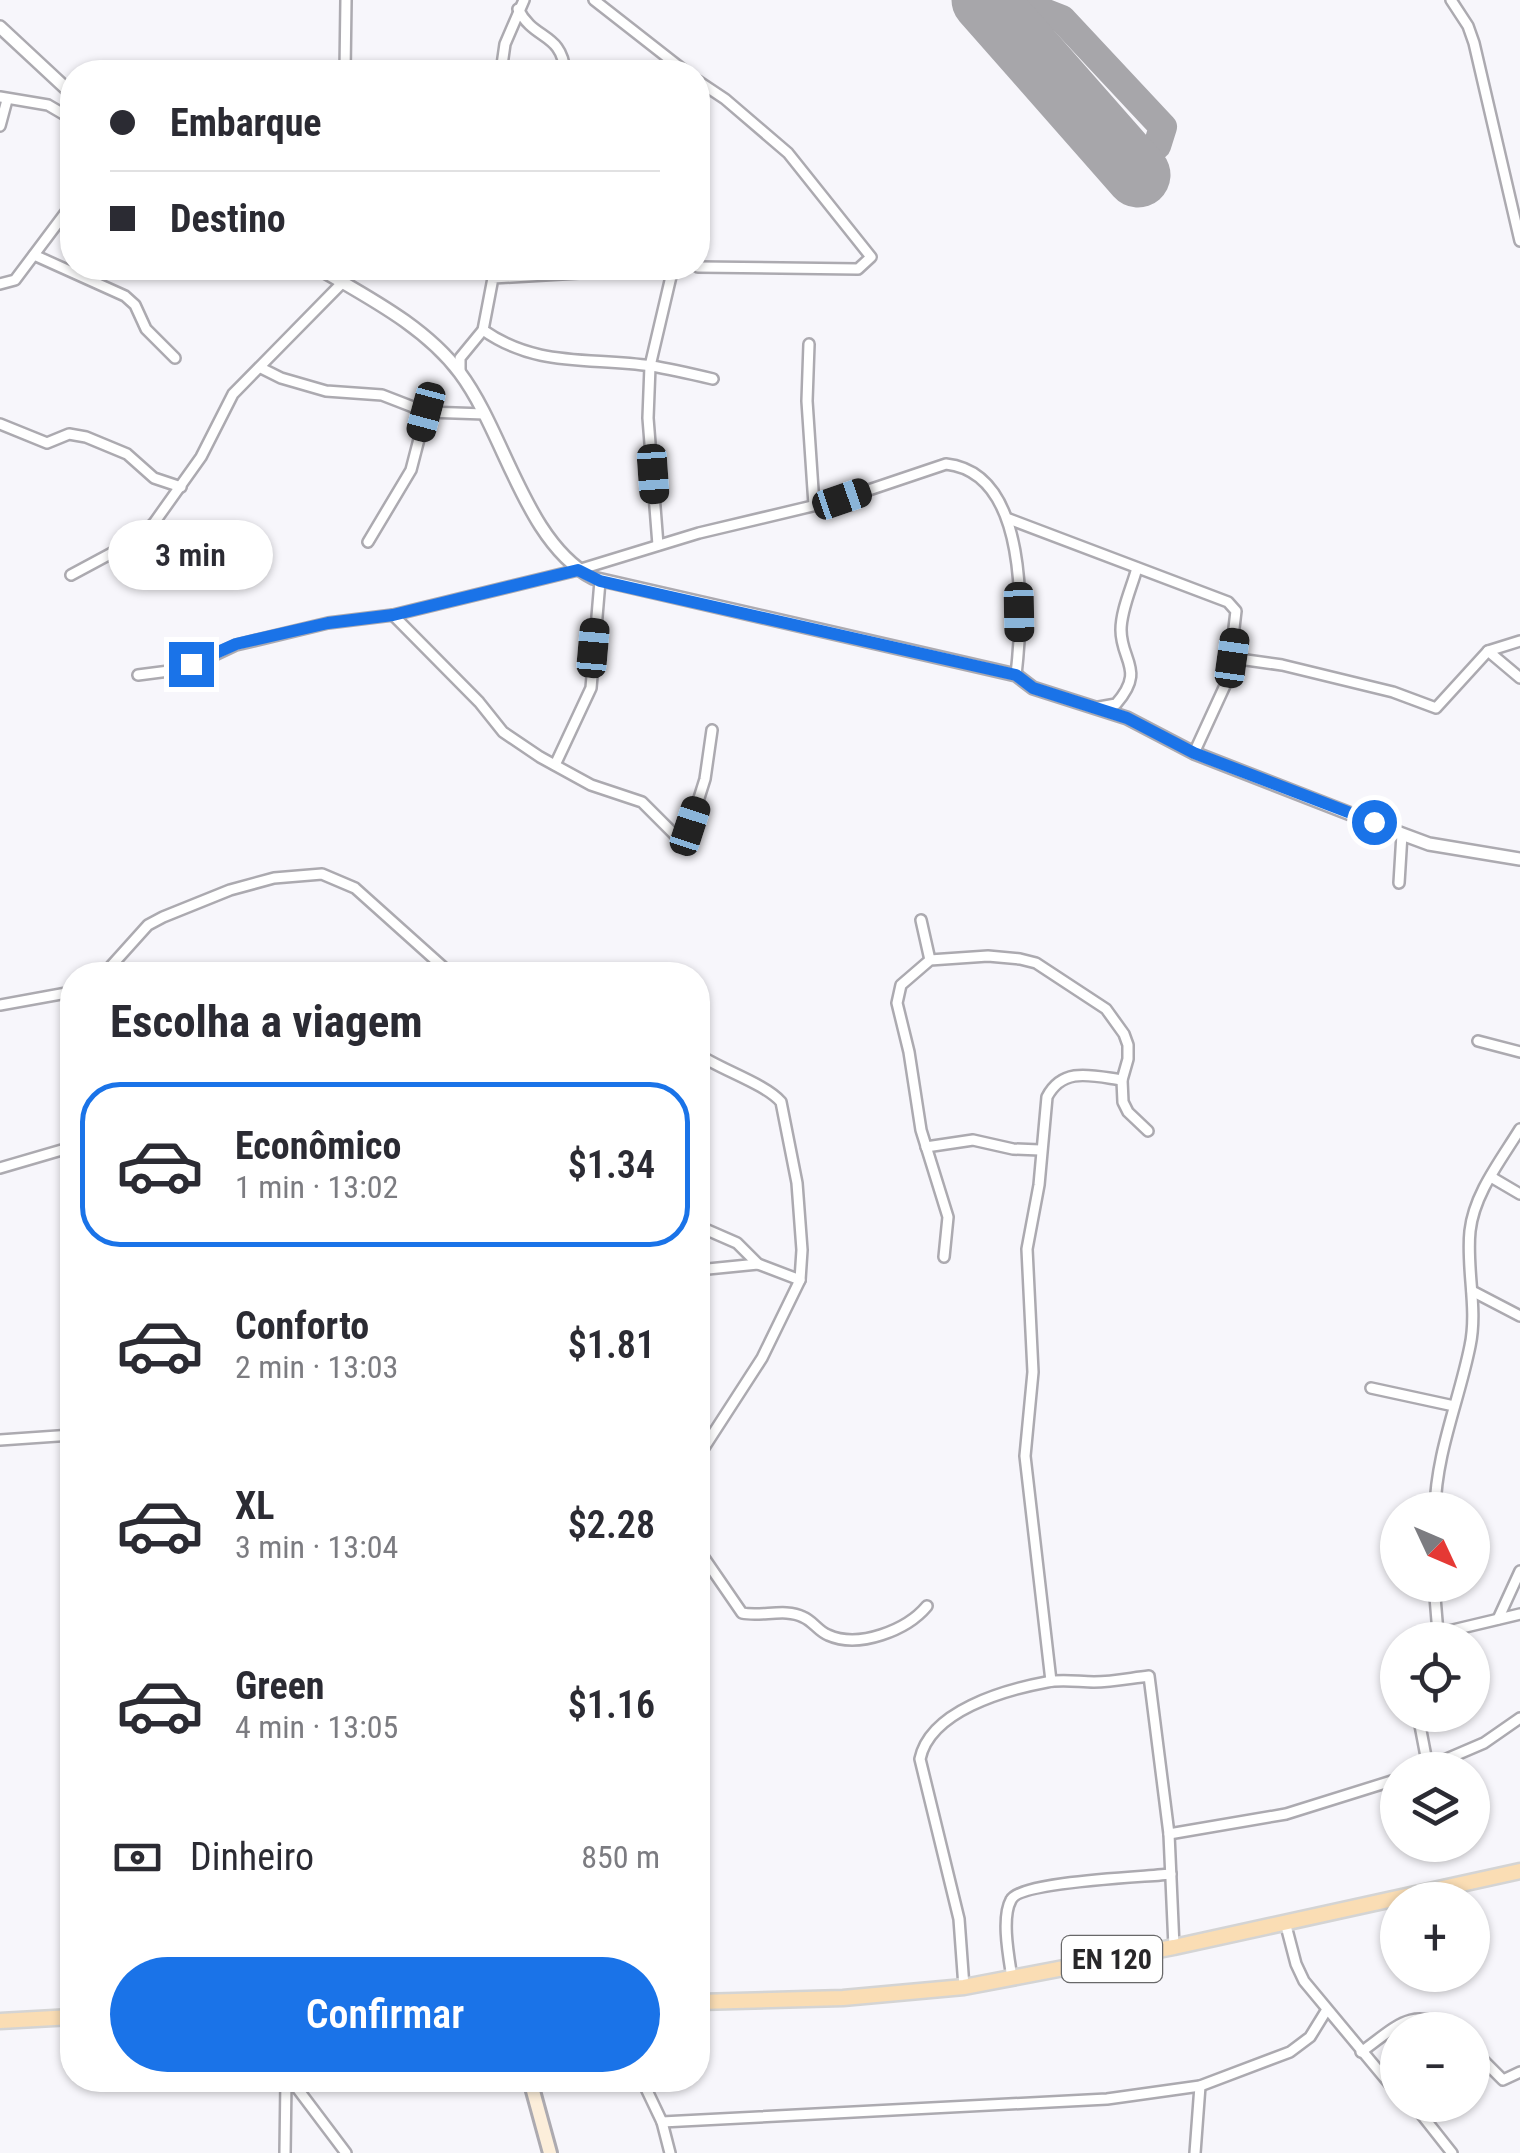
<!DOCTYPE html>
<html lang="pt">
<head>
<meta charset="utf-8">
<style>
	body { margin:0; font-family:"Roboto Condensed",sans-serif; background:#f2f2f3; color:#2b2b33; height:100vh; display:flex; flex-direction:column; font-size:38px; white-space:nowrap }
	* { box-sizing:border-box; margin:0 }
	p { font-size:32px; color:#7c7c81 }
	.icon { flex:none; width:55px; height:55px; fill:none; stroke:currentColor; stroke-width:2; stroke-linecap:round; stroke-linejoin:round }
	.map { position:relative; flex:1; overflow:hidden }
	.panel { position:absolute; left:60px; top:962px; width:650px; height:1130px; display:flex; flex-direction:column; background:#fff; border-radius:40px; box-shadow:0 2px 8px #0004 }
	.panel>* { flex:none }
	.banner { position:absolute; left:60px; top:60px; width:650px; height:220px; border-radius:40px; box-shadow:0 2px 8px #0004; display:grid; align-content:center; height:220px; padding:0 50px; background:#fff }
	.needle { width:65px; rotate:134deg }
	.tools { position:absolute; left:1380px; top:1492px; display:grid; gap:20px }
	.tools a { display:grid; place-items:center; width:110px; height:110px; border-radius:50%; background:#fff; box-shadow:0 2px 8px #0004; font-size:50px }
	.end { position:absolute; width:45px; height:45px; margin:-22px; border:12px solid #1a73e8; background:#fff; box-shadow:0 0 0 5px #fff }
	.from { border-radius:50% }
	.bubble { position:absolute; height:70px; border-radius:35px; background:#fff; box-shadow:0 2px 8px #0004; font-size:32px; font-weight:600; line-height:70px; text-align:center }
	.car { position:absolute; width:30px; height:60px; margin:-30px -15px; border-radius:12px; box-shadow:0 0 8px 2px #0007; background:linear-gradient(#222 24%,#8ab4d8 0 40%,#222 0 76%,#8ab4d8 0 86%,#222 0) }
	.banner b { display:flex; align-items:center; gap:35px; height:95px; font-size:38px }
	.banner b+b { border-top:2px solid #e1e1e2 }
	.banner i { width:25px; height:25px; background:#2b2b33 }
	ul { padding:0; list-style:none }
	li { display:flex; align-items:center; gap:30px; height:165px; margin:0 20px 15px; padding:0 30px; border:5px solid transparent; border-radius:40px }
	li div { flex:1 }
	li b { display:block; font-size:38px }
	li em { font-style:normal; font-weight:600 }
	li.active { border-color:#1a73e8 }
	li>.icon { width:90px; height:90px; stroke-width:1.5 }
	h2 { padding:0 50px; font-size:45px; line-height:120px }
	.pay { display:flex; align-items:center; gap:25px; height:110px; padding:0 50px; font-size:38px }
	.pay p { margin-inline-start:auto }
	.cta { display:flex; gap:20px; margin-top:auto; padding:20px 50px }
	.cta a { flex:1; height:115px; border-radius:60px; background:#1a73e8; color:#fff; font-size:40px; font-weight:600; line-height:115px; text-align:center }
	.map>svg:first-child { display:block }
</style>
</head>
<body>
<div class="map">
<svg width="1520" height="2153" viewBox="0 0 1520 2153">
	<rect width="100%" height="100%" fill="#f7f6fb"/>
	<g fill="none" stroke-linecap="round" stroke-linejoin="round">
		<polyline stroke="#a7a6aa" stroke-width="28" points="1013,0 1062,19 1163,127 1157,146 1129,165"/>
		<polyline stroke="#a7a6aa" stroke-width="65" points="984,0 1138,175"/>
		<g stroke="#acaab0" stroke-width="14">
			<g id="minor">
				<polyline points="594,0 686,72"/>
				<polyline points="1451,0 1468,26 1474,43 1520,241"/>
				<path d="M518,9C534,41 562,32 565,72"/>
				<polyline points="345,72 346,0"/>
				<polyline points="501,72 505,44 524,0"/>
				<polyline points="698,81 725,99 788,153 871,257 858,269 698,267"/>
				<polyline points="0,97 48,105 72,119"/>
				<polyline points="0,126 7,100"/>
				<polyline points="34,255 125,296 135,305 146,329 175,358"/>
				<polyline points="0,284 15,280 72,204"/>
				<path d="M483,330C537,368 589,357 651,366C671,369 692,374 713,379"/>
				<polyline points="809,344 807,401 814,505"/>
				<polyline points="261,368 281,378 326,391 382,395 426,412 485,414"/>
				<polyline points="460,373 460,358 483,330 493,278 663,268"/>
				<polyline points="0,424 47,443 69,434 86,437 127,454 154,478 181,487"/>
				<polyline points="1009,519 1228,602 1236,611 1228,679 1194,753"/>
				<polyline points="368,542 411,470 426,412"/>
				<polyline points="658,545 648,418 650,366 673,268"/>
				<polyline points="71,575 138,539 154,523 201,457 233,394 343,282 344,268"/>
				<polyline points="393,615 479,702 503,732 540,757 591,785 642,802 678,838 688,833 705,779 712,730"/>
				<polyline points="1488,651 1520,678"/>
				<polyline points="1232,658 1282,665 1393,692 1436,708 1488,651 1520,641"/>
				<path d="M138,675L169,671L200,662L236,645L328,623L393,615L578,570L699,533L842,499L946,464C1029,473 1023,614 1016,675"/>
				<path d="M1099,707L1116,704C1146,670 1121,661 1121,630C1121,610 1132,587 1137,568"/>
				<polyline points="555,765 591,688 600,581"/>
				<polyline points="1399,883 1402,834"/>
				<polyline points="921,920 930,960"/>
				<polyline points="103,975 148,925 163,917 230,890 274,878 322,874 355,888 452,975"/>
				<polyline points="0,1005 72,992"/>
				<polyline points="1478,1041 1520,1052"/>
				<path d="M698,1054C719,1069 766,1084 781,1102L797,1183L802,1250L800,1280L762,1358L698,1457"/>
				<polyline points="926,1147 973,1140 1013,1149 1040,1150"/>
				<polyline points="0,1168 72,1147"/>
				<polyline points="1491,1177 1520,1194"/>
				<polyline points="698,1226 737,1243 758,1264 800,1280"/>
				<polyline points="944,1257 948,1217 921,1130 909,1052 897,1003 901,985 930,960 988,956 1020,959 1036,963 1106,1009 1124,1034 1128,1045 1128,1059 1122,1080 1123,1102 1128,1112 1148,1131"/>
				<polyline points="698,1270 758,1264"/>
				<polyline points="1472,1291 1520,1316"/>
				<polyline points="1371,1388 1454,1406"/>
				<polyline points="0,1440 72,1435"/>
				<path d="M1435,1510C1436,1453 1459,1401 1470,1346C1478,1308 1466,1269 1470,1231C1474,1194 1501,1160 1520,1129"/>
				<path d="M698,1549L742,1613C761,1617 786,1608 803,1617C813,1621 818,1631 828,1635C859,1649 907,1630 927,1606"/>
				<polyline points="1434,1585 1438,1633"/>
				<polyline points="1498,1619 1520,1571"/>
				<polyline points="1411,1640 1520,1614"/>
				<path d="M1051,1681L1025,1456L1033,1372L1027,1249L1039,1185L1047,1097C1063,1066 1093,1076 1122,1080"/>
				<polyline points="1418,1715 1428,1767"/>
				<polyline points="1421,1770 1484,1743 1520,1718"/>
				<polyline points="1169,1834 1286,1814 1398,1779"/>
				<polyline points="1285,1922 1296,1964 1304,1981 1398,2094"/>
				<path d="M1012,1978C1009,1958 1001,1918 1011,1900C1020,1881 1146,1877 1171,1874"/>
				<path d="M964,1987L959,1919L920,1759C930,1711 1004,1690 1047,1682C1063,1679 1079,1682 1094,1682C1113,1682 1131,1678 1149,1676L1169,1834L1174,1947"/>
				<polyline points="1472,2049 1503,2080 1520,2072"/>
				<path d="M1361,2052C1394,2029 1412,2004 1451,2030"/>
				<polyline points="291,2080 346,2153"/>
				<polyline points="642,2080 662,2122 670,2153"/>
				<polyline points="1414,2105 1452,2153"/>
				<polyline points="662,2122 1107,2099 1200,2086 1290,2052 1310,2037 1326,2011"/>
				<polyline points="285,2153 286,2080"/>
				<polyline points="1195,2153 1200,2086"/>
			</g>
		</g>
		<g stroke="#acaab0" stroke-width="16">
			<g id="tertiary">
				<polyline points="0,27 72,94"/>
				<path d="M318,268C367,297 425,326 460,373C505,433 525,542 593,578L1016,675L1033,688L1127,718L1194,753L1402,834L1429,844L1520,859"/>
			</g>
		</g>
		<g stroke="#acaab0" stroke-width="18">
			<polyline id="secondary" points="530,2080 550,2153"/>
		</g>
		<g stroke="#d4d4d4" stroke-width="19">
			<g id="primary">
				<polyline points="698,2002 843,1998 964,1987 1174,1947 1520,1871"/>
				<polyline points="0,2021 72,2017"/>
				<polyline points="528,2080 530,2082"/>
			</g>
		</g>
		<use href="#minor" stroke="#fff" stroke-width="9"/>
		<use href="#tertiary" stroke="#fff" stroke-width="11"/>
		<use href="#secondary" stroke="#fceeda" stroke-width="12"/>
		<use href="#primary" stroke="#faddb4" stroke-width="14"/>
	</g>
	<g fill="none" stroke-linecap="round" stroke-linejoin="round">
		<polyline stroke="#1a73e8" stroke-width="12" points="191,664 236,644 328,623 393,615 578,570 600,581 1016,675 1033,688 1127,718 1194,753 1374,822"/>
	</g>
	<g text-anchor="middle" stroke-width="8" stroke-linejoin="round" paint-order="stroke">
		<rect fill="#fff" stroke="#686869" stroke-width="2.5" x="1062" y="1936" width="100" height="46" rx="8"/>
		<g font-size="28" font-weight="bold" fill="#282729">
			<text x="1112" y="1969">EN 120</text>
		</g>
	</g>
</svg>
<div class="tools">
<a><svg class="needle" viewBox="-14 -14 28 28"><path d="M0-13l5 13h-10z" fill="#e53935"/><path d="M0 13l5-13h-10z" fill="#7c7c81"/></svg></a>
<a><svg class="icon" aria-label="locate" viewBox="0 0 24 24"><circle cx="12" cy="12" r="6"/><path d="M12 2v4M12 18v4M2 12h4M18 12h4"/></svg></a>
<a><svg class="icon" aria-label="layers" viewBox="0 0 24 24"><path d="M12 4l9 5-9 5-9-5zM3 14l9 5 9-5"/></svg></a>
<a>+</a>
<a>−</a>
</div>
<i class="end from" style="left:1374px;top:822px"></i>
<i class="end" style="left:191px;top:664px"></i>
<div class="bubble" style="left:108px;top:520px;width:165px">3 min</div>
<i class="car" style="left:426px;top:412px;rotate:195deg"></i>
<i class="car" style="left:653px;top:474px;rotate:176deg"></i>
<i class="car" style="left:842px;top:499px;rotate:71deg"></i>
<i class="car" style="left:1019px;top:612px;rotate:179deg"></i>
<i class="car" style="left:593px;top:648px;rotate:5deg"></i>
<i class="car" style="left:1232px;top:658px;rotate:8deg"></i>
<i class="car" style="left:690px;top:826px;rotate:18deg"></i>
<div class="banner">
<b><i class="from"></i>Embarque</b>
<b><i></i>Destino</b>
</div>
<section class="panel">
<h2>Escolha a viagem</h2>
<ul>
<li class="active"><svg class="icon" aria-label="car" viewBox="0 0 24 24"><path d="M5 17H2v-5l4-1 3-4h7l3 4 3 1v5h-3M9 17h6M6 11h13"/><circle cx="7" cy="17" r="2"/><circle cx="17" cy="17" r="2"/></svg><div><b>Econômico</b><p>1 min · 13:02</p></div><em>$1.34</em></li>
<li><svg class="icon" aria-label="car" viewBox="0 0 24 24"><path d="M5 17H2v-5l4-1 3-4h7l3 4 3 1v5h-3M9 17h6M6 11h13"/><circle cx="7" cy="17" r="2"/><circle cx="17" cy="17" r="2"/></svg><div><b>Conforto</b><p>2 min · 13:03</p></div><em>$1.81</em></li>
<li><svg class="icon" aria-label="car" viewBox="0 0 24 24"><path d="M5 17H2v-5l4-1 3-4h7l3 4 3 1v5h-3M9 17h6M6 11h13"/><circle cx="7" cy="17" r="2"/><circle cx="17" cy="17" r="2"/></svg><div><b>XL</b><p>3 min · 13:04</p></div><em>$2.28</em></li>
<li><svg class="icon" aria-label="car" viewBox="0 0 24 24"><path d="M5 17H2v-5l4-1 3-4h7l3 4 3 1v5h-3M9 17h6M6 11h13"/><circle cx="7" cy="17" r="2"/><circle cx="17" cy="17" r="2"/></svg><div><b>Green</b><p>4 min · 13:05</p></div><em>$1.16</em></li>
</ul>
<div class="pay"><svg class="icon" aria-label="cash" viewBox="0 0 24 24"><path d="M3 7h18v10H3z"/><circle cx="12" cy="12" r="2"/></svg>Dinheiro<p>850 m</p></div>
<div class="cta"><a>Confirmar</a></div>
</section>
</div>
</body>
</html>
